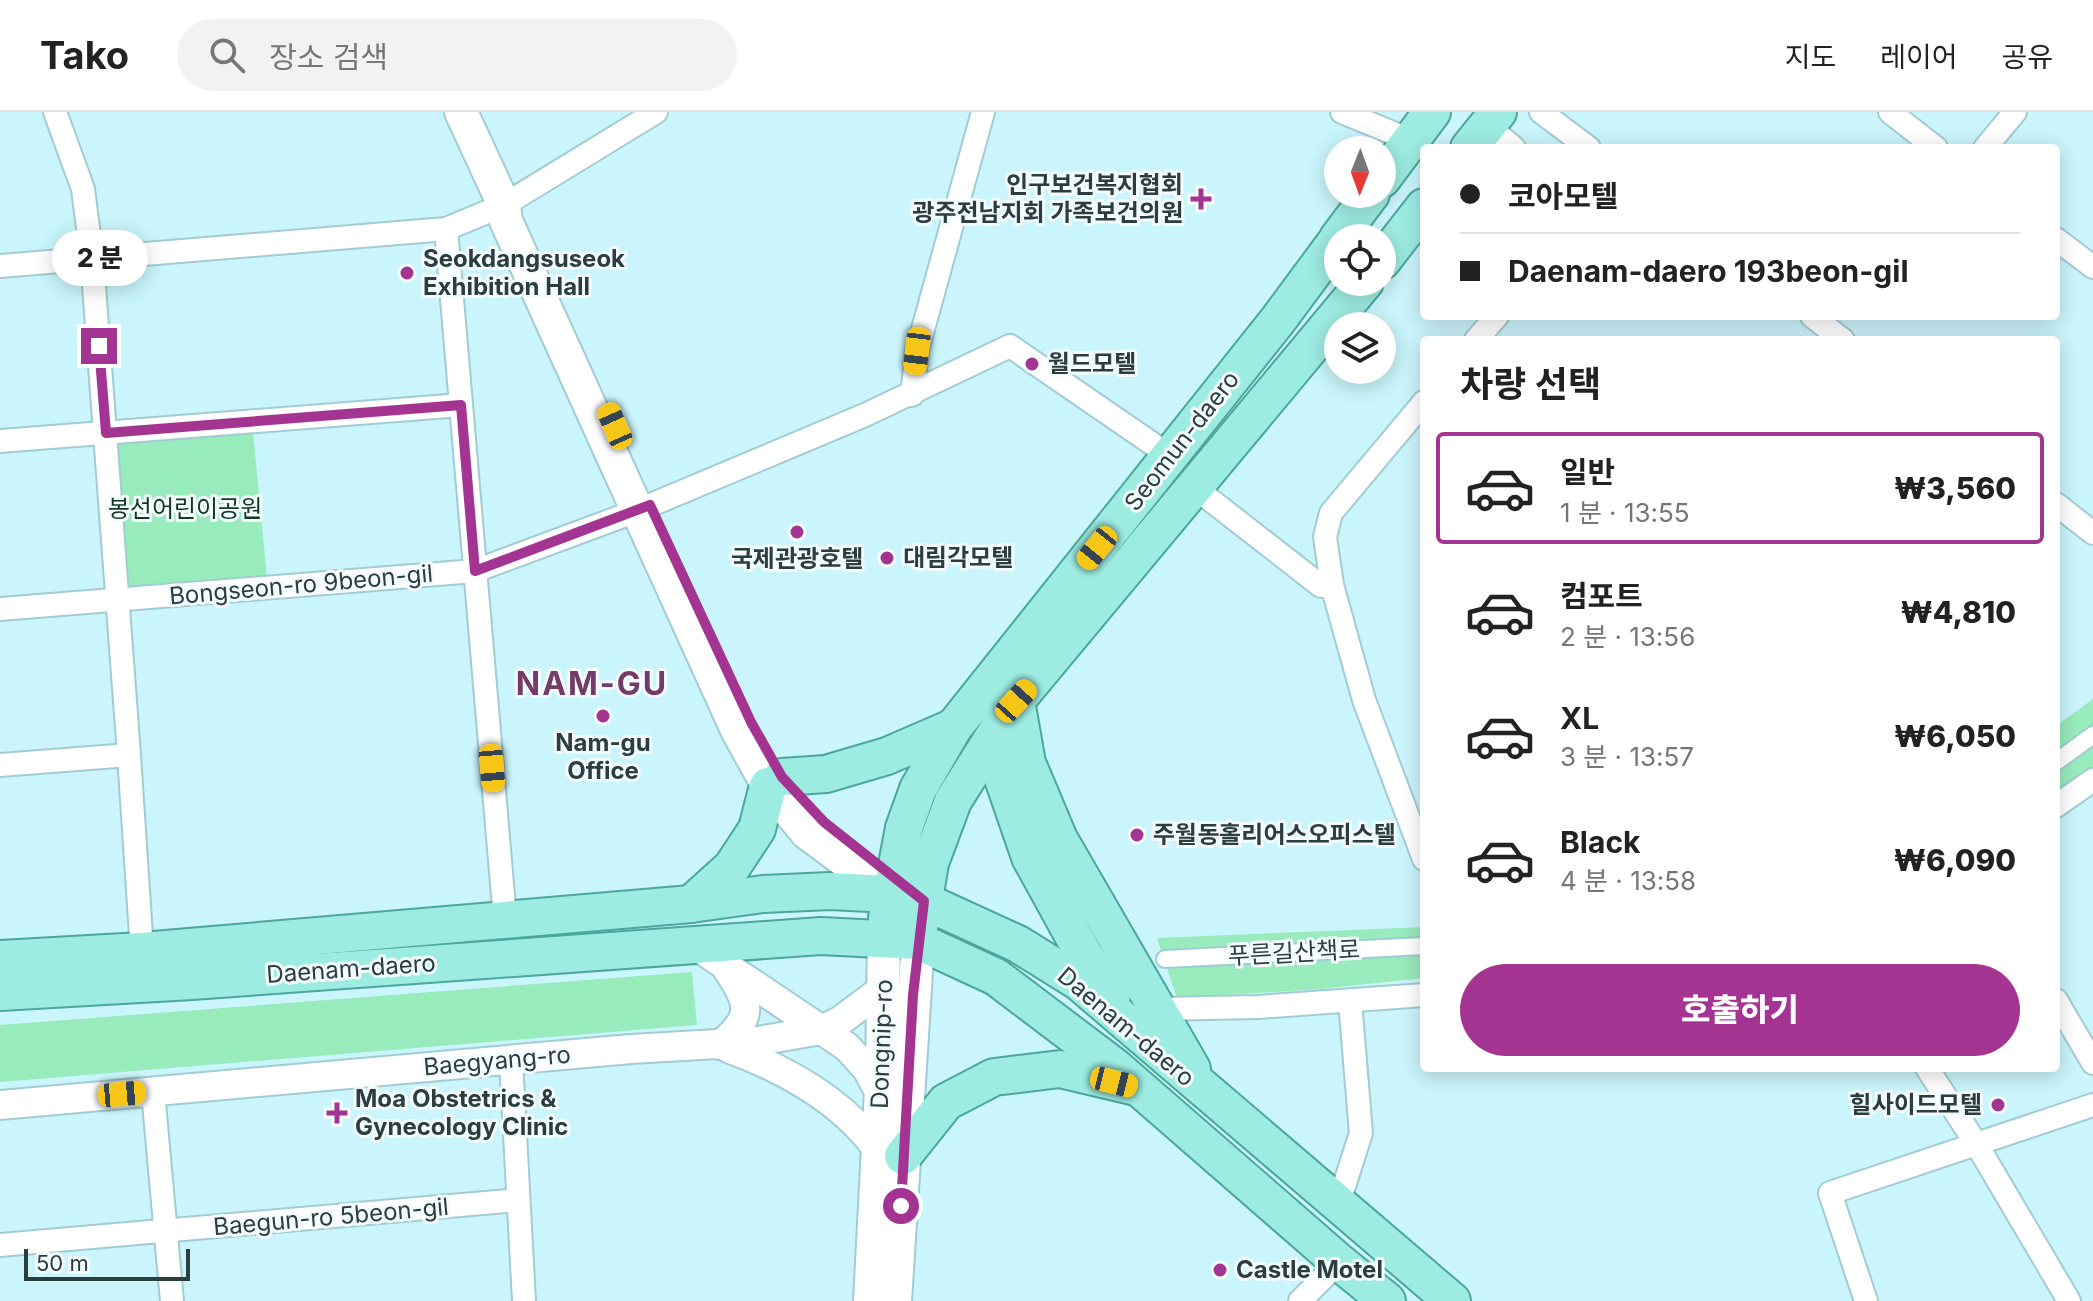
<!DOCTYPE html>
<html lang="ko">
<head>
<meta charset="utf-8">
<style>
	body { margin:0; font-family:Inter,"Noto Sans KR",sans-serif; background:#f2f2f2; color:#222; height:100vh; display:flex; flex-direction:column; font-size:30px; white-space:nowrap }
	* { box-sizing:border-box; margin:0 }
	p { font-size:26px; color:#767676 }
	.icon { flex:none; width:44px; height:44px; fill:none; stroke:currentColor; stroke-width:2; stroke-linecap:round; stroke-linejoin:round }
	.map { position:relative; flex:1; overflow:hidden }
	.sheet { position:absolute; left:1420px; top:224px; width:640px; height:736px; display:flex; flex-direction:column; background:#fff; border-radius:8px; box-shadow:0 4px 20px #0003 }
	.sheet>* { flex:none }
	.top-card { position:absolute; left:1420px; top:32px; width:640px; height:176px; border-radius:8px; box-shadow:0 4px 20px #0003; display:grid; align-content:center; height:176px; padding:0 40px; background:#fff }
	.needle { width:52px; rotate:181deg }
	.controls { position:absolute; left:1324px; top:24px; display:grid; gap:16px }
	.controls a { display:grid; place-items:center; width:72px; height:72px; border-radius:50%; background:#fff; box-shadow:0 4px 20px #0003; font-size:40px }
	.scale { position:absolute; left:24px; bottom:20px; width:166px; box-sizing:border-box; padding-left:8px; border:4px solid #2c3d40; border-top:0; font-size:22px; line-height:28px; white-space:nowrap; color:#2c3d40; -webkit-text-stroke:6px #f3fbfd; paint-order:stroke }
	.end { position:absolute; width:36px; height:36px; margin:-18px; border:10px solid #a43491; background:#fff; box-shadow:0 0 0 4px #fff }
	.from { border-radius:50% }
	.bubble { position:absolute; height:56px; border-radius:28px; background:#fff; box-shadow:0 4px 20px #0003; font-size:26px; font-weight:800; line-height:56px; text-align:center }
	.car { position:absolute; width:24px; height:48px; margin:-24px -12px; border-radius:10px; box-shadow:0 0 6px 2px #0007; background:linear-gradient(#f5c518 24%,#345 0 40%,#f5c518 0 76%,#345 0 86%,#f5c518 0) }
	.top-card b { display:flex; align-items:center; gap:28px; height:76px; font-size:30px }
	.top-card b+b { border-top:2px solid #e0e0e0 }
	.top-card i { width:20px; height:20px; background:#222 }
	ul { padding:0; list-style:none }
	li { display:flex; align-items:center; gap:24px; height:112px; margin:0 16px 12px; padding:0 24px; border:4px solid transparent; border-radius:8px }
	li div { flex:1 }
	li b { display:block; font-size:30px }
	li em { font-style:normal; font-weight:800 }
	li.active { border-color:#a43491 }
	li>.icon { width:72px; height:72px; stroke-width:1.5 }
	h2 { padding:0 40px; font-size:36px; line-height:96px }
	.action { display:flex; gap:16px; margin-top:auto; padding:16px 40px }
	.action a { flex:1; height:92px; border-radius:48px; background:#a43491; color:#fff; font-size:32px; font-weight:800; line-height:92px; text-align:center }
	header { display:flex; align-items:center; gap:48px; box-sizing:border-box; height:112px; padding:0 40px; background:#fff; border-bottom:2px solid #e0e0e0 }
	header strong { font-size:38px }
	nav { display:flex; gap:44px; margin-inline-start:auto; font-size:28px }
	.search { width:560px; height:72px; background:#f2f2f2; display:flex; align-items:center; gap:20px; box-sizing:border-box; padding:0 28px; border-radius:44px; color:#767676; font-size:30px }
	.map>svg:first-child { display:block }
</style>
</head>
<body>
<header>
<strong>Tako</strong>
<div class="search"><svg class="icon" aria-label="search" viewBox="0 0 24 24"><circle cx="10" cy="10" r="6"/><path d="M15 15l6 6"/></svg>장소 검색</div>
<nav><a>지도</a><a>레이어</a><a>공유</a></nav>
</header>
<div class="map">
<svg width="2093" height="1189" viewBox="0 0 2093 1189">
	<rect width="100%" height="100%" fill="#caf5fc"/>
	<g fill="#98ebbb">
		<polygon points="252,309 268,476 116,488 106,321"/>
		<polygon points="2093,587 2093,658 2056,685 2056,614"/>
		<polygon points="1424,815 1424,866 1320,877 1177,886 1157,826"/>
		<polygon points="692,860 697,913 0,970 0,913"/>
	</g>
	<g fill="none" stroke-linecap="round" stroke-linejoin="round">
		<g stroke="#a1ccd3" stroke-width="20">
			<g id="pedestrian">
				<polyline points="2056,650 2093,623"/>
				<polyline points="1165,847 1424,834"/>
			</g>
		</g>
		<g stroke="#a1ccd3" stroke-width="26">
			<g id="minor">
				<polyline points="55,0 83,77 92,147 129,643"/>
				<polyline points="1342,0 1410,28"/>
				<polyline points="1541,0 1589,36"/>
				<polyline points="1890,0 1936,36"/>
				<polyline points="1487,13 1514,36"/>
				<polyline points="1985,36 2015,0"/>
				<polyline points="446,117 505,807"/>
				<polyline points="2056,127 2093,155"/>
				<polyline points="0,154 446,117 504,93 656,0"/>
				<polyline points="1812,204 1843,228"/>
				<polyline points="1476,228 1497,204"/>
				<polyline points="912,283 917,239 983,0"/>
				<polyline points="1424,290 1331,401 1325,425 1332,473 1364,588 1424,747"/>
				<polyline points="0,329 461,293"/>
				<polyline points="1195,376 1321,474 1332,473"/>
				<polyline points="2056,392 2093,421"/>
				<polyline points="0,497 475,459 639,398 865,303 1010,234 1170,344"/>
				<polyline points="0,653 129,643 142,839"/>
				<polyline points="2056,694 2093,668"/>
				<polyline points="2056,888 2093,951"/>
				<polyline points="1158,897 1258,895 1424,883"/>
				<polyline points="511,948 524,1189"/>
				<polyline points="1927,956 1977,1033 2069,1189"/>
				<polyline points="153,980 172,1189"/>
				<polyline points="1338,1093 1361,1021 1350,889"/>
				<polyline points="0,1133 518,1088"/>
				<polyline points="1300,1189 1339,1150"/>
				<polyline points="1866,1189 1830,1081 2093,993"/>
			</g>
		</g>
		<g stroke="#a1ccd3" stroke-width="32">
			<g id="tertiary">
				<polyline points="695,833 847,935 867,957 881,983"/>
				<path d="M720,933C754,905 751,892 727,857"/>
				<path d="M728,936C785,957 842,988 878,1038"/>
				<polyline points="0,993 631,937 752,930 821,918 840,909 884,876"/>
			</g>
		</g>
		<g stroke="#a1ccd3" stroke-width="36">
			<g id="secondary">
				<polyline points="461,0 504,93 506,109 737,618 768,674 807,721 889,782"/>
				<polyline points="870,1189 882,958 884,826"/>
				<polyline points="895,1189 918,829"/>
			</g>
		</g>
		<g stroke="#4ba69c" stroke-width="40">
			<g id="primary">
				<polyline points="1469,36 1498,0"/>
				<polyline points="1382,67 1432,0"/>
				<polyline points="1338,126 1371,82"/>
				<polyline points="1382,149 1424,95"/>
				<polyline points="1016,589 1027,651 1059,727 1192,957"/>
				<polyline points="997,620 1000,658 1030,745 1085,845 1112,883"/>
				<polyline points="782,665 826,662 887,644 954,615"/>
				<polyline points="691,792 732,755 757,717 768,674"/>
				<polyline points="887,806 904,716 918,677 954,615 1278,208 1338,127"/>
				<polyline points="920,811 930,751 953,689 1016,589 1365,170"/>
				<polyline points="0,847 142,839 691,792 763,782 830,779 889,782 924,789 1018,832 1079,870 1452,1189"/>
				<polyline points="0,880 192,869 821,824 918,829 996,865 1115,955 1339,1150 1387,1189"/>
				<polyline points="903,1044 946,990 994,965 1060,957 1132,974"/>
			</g>
		</g>
		<use href="#pedestrian" stroke="#fff" stroke-width="16"/>
		<use href="#minor" stroke="#fff" stroke-width="22"/>
		<use href="#tertiary" stroke="#fff" stroke-width="28"/>
		<use href="#secondary" stroke="#fff" stroke-width="32"/>
		<use href="#primary" stroke="#9dece2" stroke-width="36"/>
	</g>
	<g fill="none" stroke-linecap="round" stroke-linejoin="round">
		<polyline stroke="#a43491" stroke-width="10" points="99,234 106,321 461,293 475,459 650,393 751,610 782,665 824,710 924,789 913,883 901,1094"/>
	</g>
	<g fill="#a43491" stroke="#f3fbfd" stroke-width="3">
		<path d="M1197 75h8v8h8v8h-8v8h-8v-8h-8v-8h8z"/>
		<circle cx="407" cy="161" r="8"/>
		<circle cx="1032" cy="252" r="8"/>
		<circle cx="797" cy="420" r="8"/>
		<circle cx="887" cy="446" r="8"/>
		<circle cx="603" cy="604" r="8"/>
		<circle cx="1137" cy="723" r="8"/>
		<circle cx="1998" cy="993" r="8"/>
		<path d="M333 989h8v8h8v8h-8v8h-8v-8h-8v-8h8z"/>
		<circle cx="1220" cy="1158" r="8"/>
	</g>
	<g text-anchor="middle" stroke-width="6" stroke-linejoin="round" paint-order="stroke">
		<g font-size="24" font-weight="bold" fill="#2c3d40" stroke="#f3fbfd" text-anchor="start">
			<text x="1183" y="81" text-anchor="end">인구보건복지협회<tspan x="1183" dy="28">광주전남지회 가족보건의원</tspan></text>
			<text x="423" y="155">Seokdangsuseok<tspan x="423" dy="28">Exhibition Hall</tspan></text>
			<text x="1048" y="260">월드모텔</text>
			<text x="903" y="454">대림각모텔</text>
			<text x="797" y="455" text-anchor="middle">국제관광호텔</text>
			<text x="603" y="639" text-anchor="middle">Nam-gu<tspan x="603" dy="28">Office</tspan></text>
			<text x="1153" y="731">주월동홀리어스오피스텔</text>
			<text x="355" y="995">Moa Obstetrics &amp;<tspan x="355" dy="28">Gynecology Clinic</tspan></text>
			<text x="1982" y="1001" text-anchor="end">힐사이드모텔</text>
			<text x="1236" y="1166">Castle Motel</text>
		</g>
		<g font-size="24" fill="#2c3d40" stroke="#f3fbfd">
			<text transform="translate(1182 329) rotate(-52)" y="8">Seomun-daero</text>
			<text transform="translate(301 473) rotate(-5)" y="8">Bongseon-ro 9beon-gil</text>
			<text transform="translate(1294 841) rotate(-3)" y="8">푸른길산책로</text>
			<text transform="translate(351 857) rotate(-4)" y="8">Daenam-daero</text>
			<text transform="translate(1126 915) rotate(40)" y="8">Daenam-daero</text>
			<text transform="translate(882 932) rotate(-88)" y="8">Dongnip-ro</text>
			<text transform="translate(497 949) rotate(-5)" y="8">Baegyang-ro</text>
			<text transform="translate(331 1105) rotate(-5)" y="8">Baegun-ro 5beon-gil</text>
		</g>
		<g font-size="24" fill="#103824" stroke="#f3fbfd">
			<text x="185" y="405">봉선어린이공원</text>
		</g>
		<g font-size="32" font-weight="bold" letter-spacing="2" fill="#743b68" stroke="#f3fbfd">
			<text x="592" y="583">NAM-GU</text>
		</g>
	</g>
</svg>
<div class="controls">
<a><svg class="needle" viewBox="-14 -14 28 28"><path d="M0-13l5 13h-10z" fill="#e53935"/><path d="M0 13l5-13h-10z" fill="#767676"/></svg></a>
<a><svg class="icon" aria-label="locate" viewBox="0 0 24 24"><circle cx="12" cy="12" r="6"/><path d="M12 2v4M12 18v4M2 12h4M18 12h4"/></svg></a>
<a><svg class="icon" aria-label="layers" viewBox="0 0 24 24"><path d="M12 4l9 5-9 5-9-5zM3 14l9 5 9-5"/></svg></a>
</div>
<div class="scale">50 m</div>
<i class="end from" style="left:901px;top:1094px"></i>
<i class="end" style="left:99px;top:234px"></i>
<div class="bubble" style="left:52px;top:118px;width:96px">2 분</div>
<i class="car" style="left:917px;top:239px;rotate:187deg"></i>
<i class="car" style="left:615px;top:314px;rotate:336deg"></i>
<i class="car" style="left:1097px;top:436px;rotate:219deg"></i>
<i class="car" style="left:1016px;top:589px;rotate:42deg"></i>
<i class="car" style="left:492px;top:656px;rotate:175deg"></i>
<i class="car" style="left:1114px;top:970px;rotate:104deg"></i>
<i class="car" style="left:122px;top:982px;rotate:85deg"></i>
<div class="top-card">
<b><i class="from"></i>코아모텔</b>
<b><i></i>Daenam-daero 193beon-gil</b>
</div>
<section class="sheet">
<h2>차량 선택</h2>
<ul>
<li class="active"><svg class="icon" aria-label="car" viewBox="0 0 24 24"><path d="M5 17H2v-5l4-1 3-4h7l3 4 3 1v5h-3M9 17h6M6 11h13"/><circle cx="7" cy="17" r="2"/><circle cx="17" cy="17" r="2"/></svg><div><b>일반</b><p>1 분 · 13:55</p></div><em>₩3,560</em></li>
<li><svg class="icon" aria-label="car" viewBox="0 0 24 24"><path d="M5 17H2v-5l4-1 3-4h7l3 4 3 1v5h-3M9 17h6M6 11h13"/><circle cx="7" cy="17" r="2"/><circle cx="17" cy="17" r="2"/></svg><div><b>컴포트</b><p>2 분 · 13:56</p></div><em>₩4,810</em></li>
<li><svg class="icon" aria-label="car" viewBox="0 0 24 24"><path d="M5 17H2v-5l4-1 3-4h7l3 4 3 1v5h-3M9 17h6M6 11h13"/><circle cx="7" cy="17" r="2"/><circle cx="17" cy="17" r="2"/></svg><div><b>XL</b><p>3 분 · 13:57</p></div><em>₩6,050</em></li>
<li><svg class="icon" aria-label="car" viewBox="0 0 24 24"><path d="M5 17H2v-5l4-1 3-4h7l3 4 3 1v5h-3M9 17h6M6 11h13"/><circle cx="7" cy="17" r="2"/><circle cx="17" cy="17" r="2"/></svg><div><b>Black</b><p>4 분 · 13:58</p></div><em>₩6,090</em></li>
</ul>
<div class="action"><a>호출하기</a></div>
</section>
</div>
</body>
</html>
